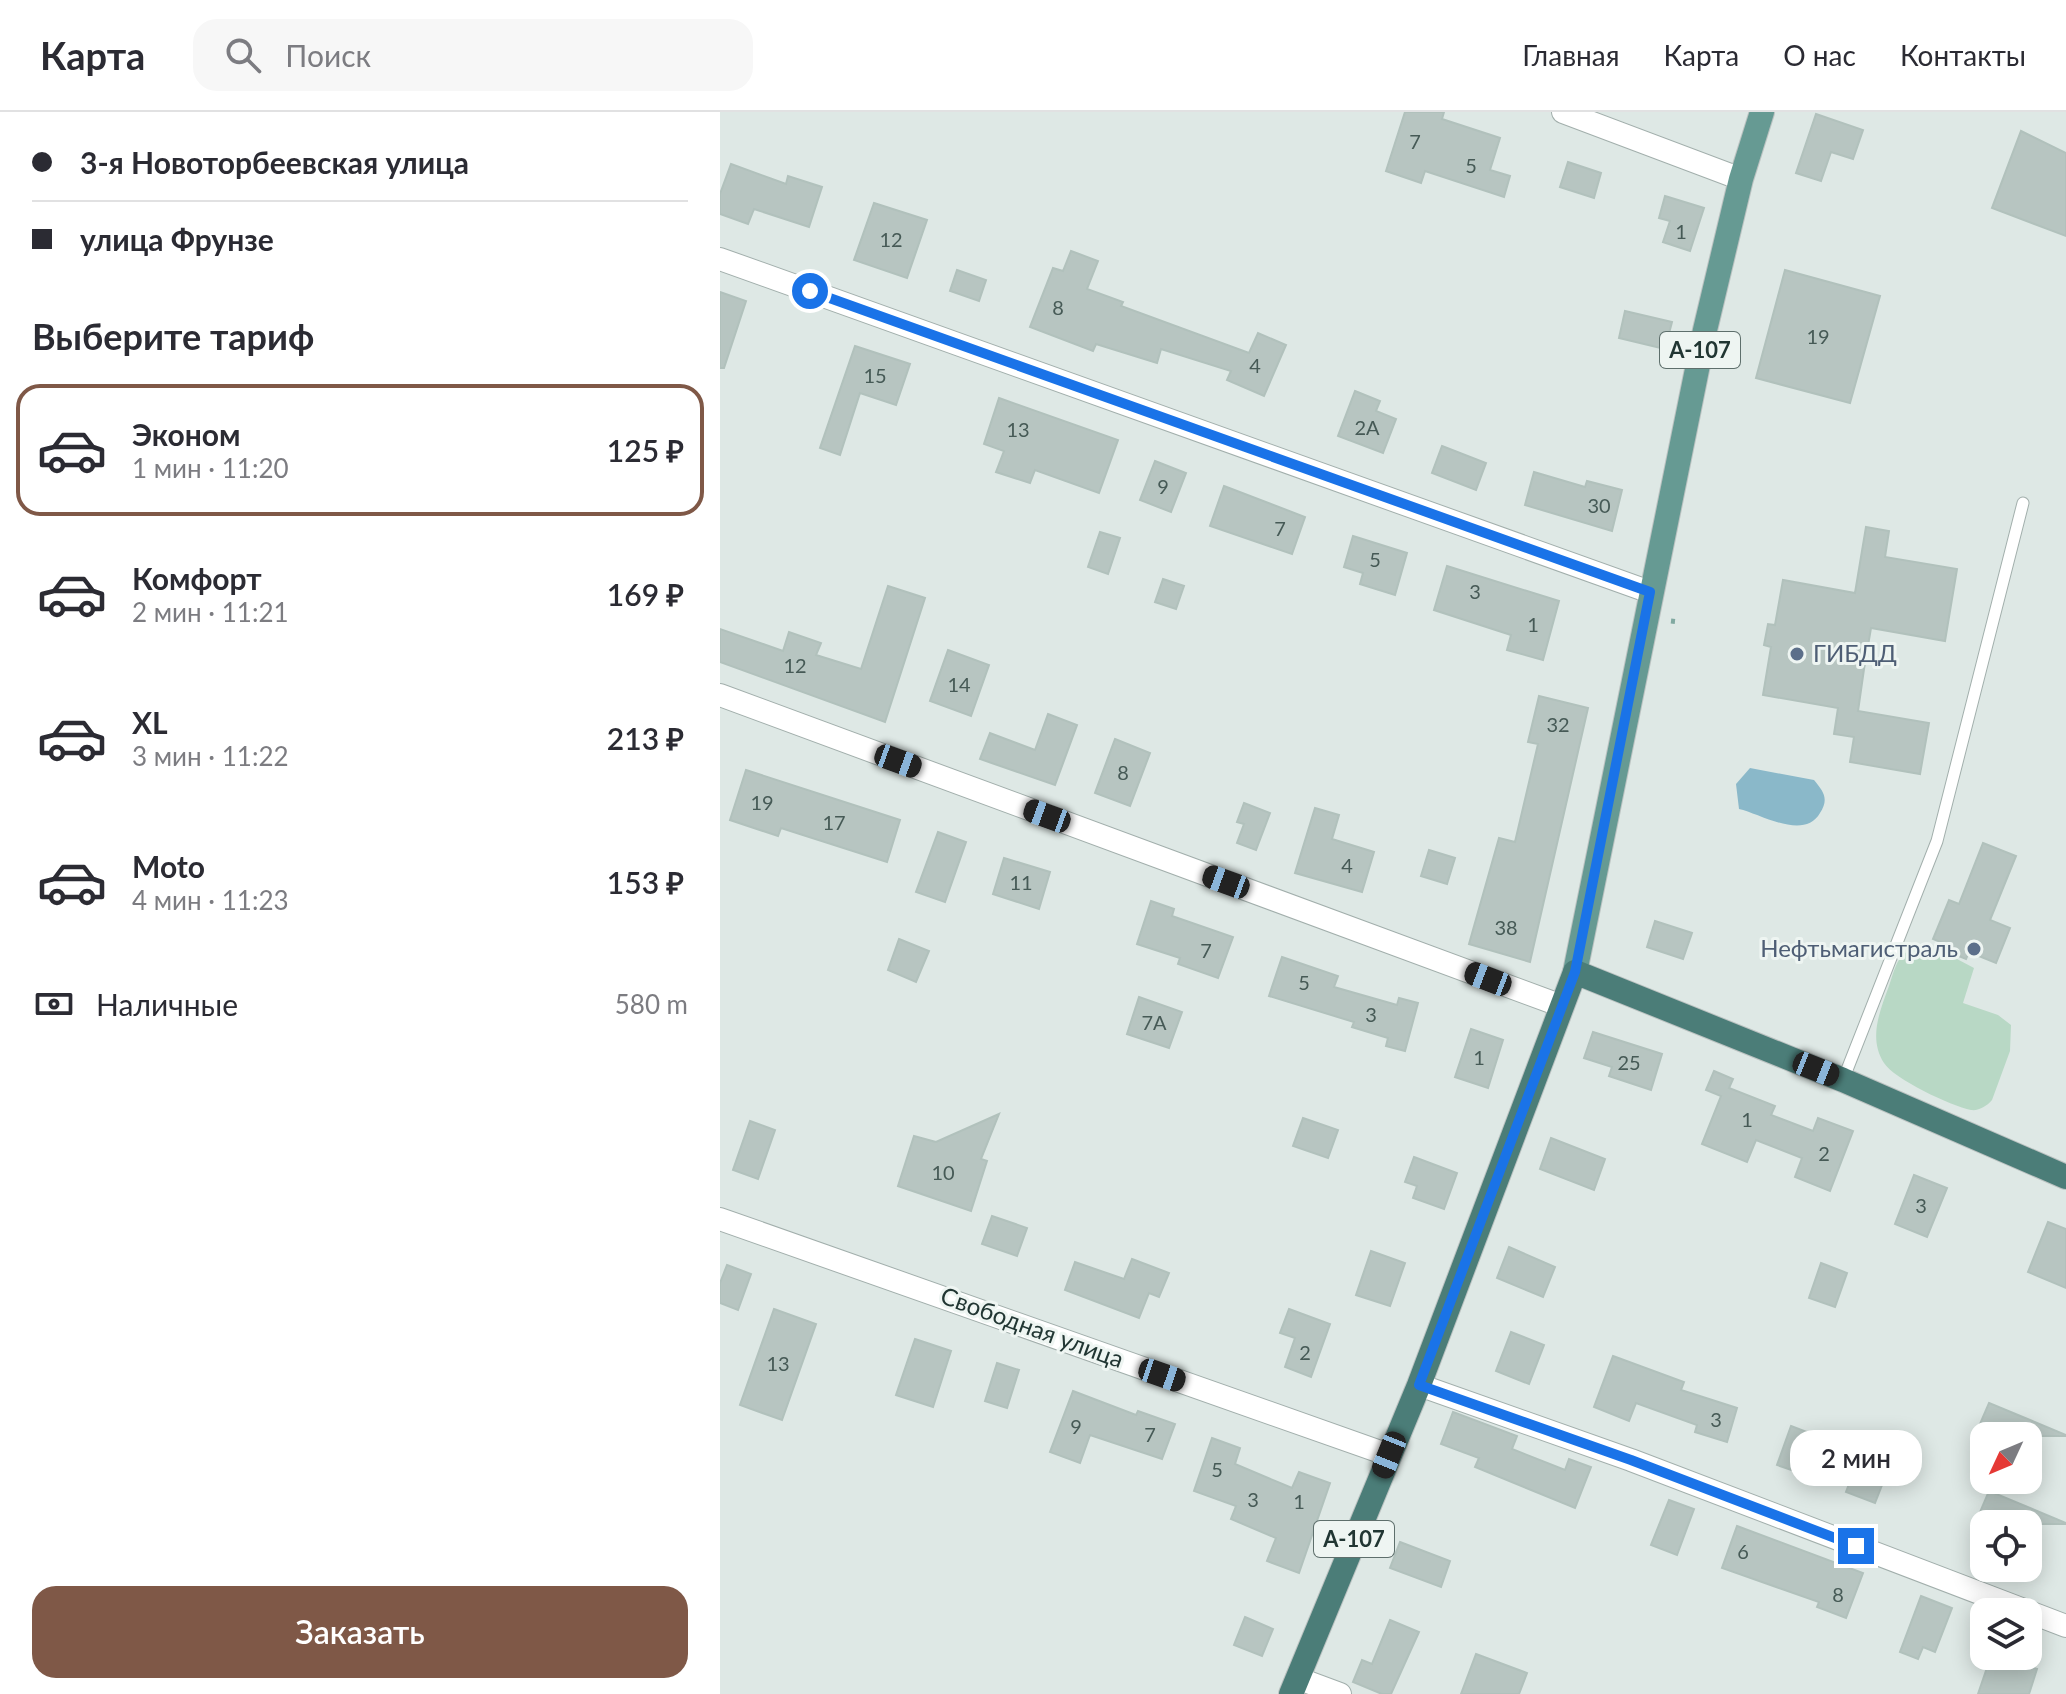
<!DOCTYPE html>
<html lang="ru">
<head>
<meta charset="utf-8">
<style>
	body { margin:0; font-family:Lato,sans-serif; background:#f7f7f7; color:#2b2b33; height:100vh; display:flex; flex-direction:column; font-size:30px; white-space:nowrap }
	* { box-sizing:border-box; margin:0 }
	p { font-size:26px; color:#7c7c81 }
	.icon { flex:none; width:44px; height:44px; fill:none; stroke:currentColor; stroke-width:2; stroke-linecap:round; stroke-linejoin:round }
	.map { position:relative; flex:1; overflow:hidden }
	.details { display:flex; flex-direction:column; background:#fff; width:720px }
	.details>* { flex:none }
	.guide { display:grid; align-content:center; height:176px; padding:0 32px; background:#fff }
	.needle { width:52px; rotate:226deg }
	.buttons { position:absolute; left:1250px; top:1310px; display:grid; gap:16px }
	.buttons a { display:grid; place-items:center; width:72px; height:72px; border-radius:16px; background:#fff; box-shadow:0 4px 20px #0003; font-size:40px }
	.end { position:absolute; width:36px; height:36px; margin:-18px; border:10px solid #1a73e8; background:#fff; box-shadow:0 0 0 4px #fff }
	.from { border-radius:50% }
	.bubble { position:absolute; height:56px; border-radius:24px; background:#fff; box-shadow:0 4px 20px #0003; font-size:26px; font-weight:600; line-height:56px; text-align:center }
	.car { position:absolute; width:24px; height:48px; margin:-24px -12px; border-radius:10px; box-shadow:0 0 6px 2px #0007; background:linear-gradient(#222 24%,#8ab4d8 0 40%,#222 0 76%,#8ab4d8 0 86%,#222 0) }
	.guide b { display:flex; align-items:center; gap:28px; height:76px; font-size:30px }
	.guide b+b { border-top:2px solid #e1e1e2 }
	.guide i { width:20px; height:20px; background:#2b2b33 }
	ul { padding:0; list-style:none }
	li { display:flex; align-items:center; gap:24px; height:132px; margin:0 16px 12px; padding:0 16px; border:4px solid transparent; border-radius:24px }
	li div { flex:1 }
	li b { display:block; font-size:30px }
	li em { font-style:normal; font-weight:600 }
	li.on { border-color:#7f5847 }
	li>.icon { width:72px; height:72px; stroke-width:1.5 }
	h2 { padding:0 32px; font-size:36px; line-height:96px }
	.pay { display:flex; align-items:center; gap:20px; height:88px; padding:0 32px; font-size:30px }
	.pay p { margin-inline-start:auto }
	.primary-button { display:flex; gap:16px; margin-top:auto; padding:16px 32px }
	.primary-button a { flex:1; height:92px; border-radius:24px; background:#7f5847; color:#fff; font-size:32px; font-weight:600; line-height:92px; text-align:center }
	header { display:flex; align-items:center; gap:48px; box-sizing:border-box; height:112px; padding:0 40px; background:#fff; border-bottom:2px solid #e1e1e2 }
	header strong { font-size:38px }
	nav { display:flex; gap:44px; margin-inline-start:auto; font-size:28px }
	.search { width:560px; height:72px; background:#f7f7f7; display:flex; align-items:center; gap:20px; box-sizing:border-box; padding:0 28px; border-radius:24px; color:#7c7c81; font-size:30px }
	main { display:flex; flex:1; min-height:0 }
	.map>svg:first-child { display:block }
</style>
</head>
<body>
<header>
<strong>Карта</strong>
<div class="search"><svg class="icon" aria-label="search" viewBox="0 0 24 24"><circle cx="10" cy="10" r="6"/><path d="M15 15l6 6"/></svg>Поиск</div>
<nav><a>Главная</a><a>Карта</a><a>О нас</a><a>Контакты</a></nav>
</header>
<main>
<section class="details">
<div class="guide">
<b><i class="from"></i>3-я Новоторбеевская улица</b>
<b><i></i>улица Фрунзе</b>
</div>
<h2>Выберите тариф</h2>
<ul>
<li class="on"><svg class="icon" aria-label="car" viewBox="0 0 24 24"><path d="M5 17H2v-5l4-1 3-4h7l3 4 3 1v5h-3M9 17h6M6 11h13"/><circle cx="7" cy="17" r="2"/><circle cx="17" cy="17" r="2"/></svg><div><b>Эконом</b><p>1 мин · 11:20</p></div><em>125 ₽</em></li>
<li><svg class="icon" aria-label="car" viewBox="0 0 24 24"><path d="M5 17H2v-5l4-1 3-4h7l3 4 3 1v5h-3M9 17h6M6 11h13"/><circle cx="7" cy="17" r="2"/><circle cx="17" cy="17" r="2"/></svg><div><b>Комфорт</b><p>2 мин · 11:21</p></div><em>169 ₽</em></li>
<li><svg class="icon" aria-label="car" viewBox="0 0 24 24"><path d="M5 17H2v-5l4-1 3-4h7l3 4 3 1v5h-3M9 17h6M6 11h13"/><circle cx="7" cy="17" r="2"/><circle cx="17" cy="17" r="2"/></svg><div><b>XL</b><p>3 мин · 11:22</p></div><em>213 ₽</em></li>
<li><svg class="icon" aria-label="car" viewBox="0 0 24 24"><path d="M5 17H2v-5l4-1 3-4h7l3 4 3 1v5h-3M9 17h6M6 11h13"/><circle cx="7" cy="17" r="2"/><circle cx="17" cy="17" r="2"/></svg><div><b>Moto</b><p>4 мин · 11:23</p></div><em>153 ₽</em></li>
</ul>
<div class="pay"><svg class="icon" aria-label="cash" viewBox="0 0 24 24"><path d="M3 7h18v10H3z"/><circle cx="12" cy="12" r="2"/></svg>Наличные<p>580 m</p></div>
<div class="primary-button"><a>Заказать</a></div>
</section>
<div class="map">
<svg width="1346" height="1582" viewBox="0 0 1346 1582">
	<rect width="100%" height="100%" fill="#dee8e5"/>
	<path fill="#b8d8c5" d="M1201,834L1218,837L1254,856L1243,891L1278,903L1291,913L1290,939L1272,988C1267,994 1259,999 1251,998C1231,994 1174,967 1164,951C1148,926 1160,899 1169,874C1176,853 1178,839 1201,834Z"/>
	<path fill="#8ab8c9" d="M1030,656L1094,668C1104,680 1109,687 1100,701C1084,729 1041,702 1019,697L1016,672Z"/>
	<g fill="#b7c5c1" stroke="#b1c1bc" stroke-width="2">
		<polygon points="685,0 724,0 722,7 780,26 770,58 790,64 784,85 705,59 701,71 666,59"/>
		<polygon points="1096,2 1143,18 1133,47 1111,40 1101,69 1076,61"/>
		<polygon points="1301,19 1346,41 1346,124 1272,96"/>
		<polygon points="848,50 881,61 874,86 840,75"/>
		<polygon points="11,52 66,72 68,64 102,75 89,115 34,97 28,112 0,102 0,82"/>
		<polygon points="945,84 984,96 970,139 943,130 950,109 939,106"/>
		<polygon points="154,91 207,108 187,166 134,148"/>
		<polygon points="351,139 378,149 367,177 403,190 401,194 529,241 538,221 566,233 544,284 507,268 511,259 441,237 437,251 376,232 373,239 310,215 333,156 343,159"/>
		<polygon points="237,158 266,168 259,189 230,179"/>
		<polygon points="1065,158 1160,184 1130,291 1036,266"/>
		<polygon points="0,180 26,189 4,256 0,256"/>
		<polygon points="905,199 952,210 945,237 899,226"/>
		<polygon points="135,234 190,252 176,293 140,281 120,343 100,336"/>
		<polygon points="635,279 660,289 656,299 676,307 663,341 618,324"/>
		<polygon points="279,286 398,328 379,381 315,358 310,371 276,360 284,339 264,332"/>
		<polygon points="722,334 766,351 756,378 712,361"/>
		<polygon points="435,349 466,361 451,400 420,388"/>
		<polygon points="814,360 865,375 867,369 902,378 892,419 805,393"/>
		<polygon points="504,374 585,405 572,442 490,414"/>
		<polygon points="1146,415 1169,419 1165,445 1237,457 1225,529 1151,516 1144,557 1138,599 1209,611 1200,662 1130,650 1134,625 1114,622 1118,596 1043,583 1051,535 1044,533 1048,512 1055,513 1063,468 1135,481"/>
		<polygon points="380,420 400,426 388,462 368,455"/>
		<polygon points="633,424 687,441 675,483 640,472 643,461 624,455"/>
		<polygon points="727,454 839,489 823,548 787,538 791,523 714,498"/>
		<polygon points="443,467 464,474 456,497 435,490"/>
		<polygon points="168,474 205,486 165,610 0,550 0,517 63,539 69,520 101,531 96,543 141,557"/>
		<polygon points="228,538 269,553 251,604 210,589"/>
		<polygon points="819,584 868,596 810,850 749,832 779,726 795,730 818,632 808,630"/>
		<polygon points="328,602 357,613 335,673 260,647 270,621 315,638"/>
		<polygon points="395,627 430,641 410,694 375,681"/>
		<polygon points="26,658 180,708 167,750 61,716 58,724 10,708"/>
		<polygon points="524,691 550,701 536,738 517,731 524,712 517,710"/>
		<polygon points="595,696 619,703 612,727 654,740 642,780 575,761"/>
		<polygon points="218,720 246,730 225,790 196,780"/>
		<polygon points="1263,731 1296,744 1270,808 1290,816 1276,851 1249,840 1246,847 1226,839 1228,833 1213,827 1229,788 1239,792"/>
		<polygon points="709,738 735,746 727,772 701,764"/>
		<polygon points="284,746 330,760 319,797 273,782"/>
		<polygon points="431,789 454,797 452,804 513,825 498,866 458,852 460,846 417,832"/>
		<polygon points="935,809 972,821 963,847 927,835"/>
		<polygon points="179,827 209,839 196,870 168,858"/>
		<polygon points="562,845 618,864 614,875 677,893 679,886 698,891 685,939 666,934 668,926 632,915 634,910 549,884"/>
		<polygon points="419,885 462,900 449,936 407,922"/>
		<polygon points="751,917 783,928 768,976 735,965"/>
		<polygon points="873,920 942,942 931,978 889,964 892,955 864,946"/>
		<polygon points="994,959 1013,967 1009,976 1055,994 1051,1003 1093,1019 1098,1006 1133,1019 1110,1079 1075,1065 1082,1046 1036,1028 1027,1050 982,1032 1001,984 986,978"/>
		<polygon points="279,1002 261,1047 267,1049 251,1099 178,1074 194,1024 216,1030"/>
		<polygon points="583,1006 618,1018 608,1046 573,1034"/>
		<polygon points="30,1009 55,1018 38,1067 13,1058"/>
		<polygon points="831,1026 885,1047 874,1078 820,1057"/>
		<polygon points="694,1045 737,1061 724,1097 693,1086 697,1074 685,1070"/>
		<polygon points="1194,1063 1227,1076 1207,1125 1175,1112"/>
		<polygon points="272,1104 307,1116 297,1144 262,1132"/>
		<polygon points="1328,1110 1346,1117 1346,1176 1308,1160"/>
		<polygon points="789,1135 835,1155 823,1185 777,1166"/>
		<polygon points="651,1139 685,1151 670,1194 636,1183"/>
		<polygon points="412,1147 449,1161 439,1185 429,1181 419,1206 345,1178 355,1150 404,1167"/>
		<polygon points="1101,1151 1127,1161 1115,1195 1089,1186"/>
		<polygon points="7,1153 31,1162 18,1198 0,1191 0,1171"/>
		<polygon points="54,1197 96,1212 62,1308 20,1293"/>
		<polygon points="569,1197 610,1212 591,1265 565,1255 575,1226 560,1221"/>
		<polygon points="791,1220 824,1233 809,1272 776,1259"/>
		<polygon points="195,1227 231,1239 213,1295 176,1283"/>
		<polygon points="893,1244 964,1270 961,1278 1017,1296 1007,1330 975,1320 977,1313 916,1291 909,1309 874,1295"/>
		<polygon points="277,1251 299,1258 287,1296 265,1289"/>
		<polygon points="353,1279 416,1303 418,1299 455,1312 442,1347 370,1323 360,1351 330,1340"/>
		<polygon points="1269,1291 1346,1323 1346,1324 1287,1324 1260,1312"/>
		<polygon points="733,1300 797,1324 792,1337 845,1358 849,1347 871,1355 855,1396 755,1355 759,1346 721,1332"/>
		<polygon points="1071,1314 1100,1325 1086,1363 1057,1353"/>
		<polygon points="492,1326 520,1336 515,1352 572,1376 579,1360 610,1371 579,1461 547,1449 556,1426 511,1407 516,1394 474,1379"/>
		<polygon points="1142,1338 1171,1350 1155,1391 1126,1380"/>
		<polygon points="1269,1379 1346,1411 1346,1412 1255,1412"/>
		<polygon points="949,1388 974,1397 957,1443 931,1433"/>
		<polygon points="1017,1414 1143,1461 1126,1506 1097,1495 1099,1490 1002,1456"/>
		<polygon points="680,1430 730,1449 721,1475 670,1456"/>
		<polygon points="1201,1484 1232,1496 1215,1540 1203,1535 1198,1547 1180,1540"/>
		<polygon points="525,1505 553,1517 542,1544 514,1533"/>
		<polygon points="670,1508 699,1520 671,1582 662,1582 633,1570 642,1548 652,1552"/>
		<polygon points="756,1542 807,1561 799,1582 741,1582"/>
		<polygon points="1271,1544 1304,1544 1301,1552 1317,1557 1309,1582 1258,1582"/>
	</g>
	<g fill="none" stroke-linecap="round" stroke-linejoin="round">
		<g stroke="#a2afac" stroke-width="13">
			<polyline id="service" points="1123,968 1217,729 1303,391"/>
		</g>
		<g stroke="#a2afac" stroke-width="24">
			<g id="minor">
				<polyline points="843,0 1021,67"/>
				<polyline points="0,147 930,480"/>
				<polyline points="0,583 842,894"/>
				<polyline points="0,1107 669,1343"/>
				<polyline points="699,1273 911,1348 1346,1514"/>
				<polyline points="577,1566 620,1582"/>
			</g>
		</g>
		<g stroke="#bcc3c2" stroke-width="26">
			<polyline id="primary" points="855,860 985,218 1021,67 1042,0"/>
		</g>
		<g stroke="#bcc3c2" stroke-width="26">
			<polyline id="trunk" points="571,1582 699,1273 855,860 1123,968 1346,1065"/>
		</g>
		<polyline stroke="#81a9a1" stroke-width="5" stroke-dasharray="4 6" stroke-linecap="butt" points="951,509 960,510"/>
		<use href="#service" stroke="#fff" stroke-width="11"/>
		<use href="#minor" stroke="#fff" stroke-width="22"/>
		<use href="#primary" stroke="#669a93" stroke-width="24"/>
		<use href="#trunk" stroke="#4b7d78" stroke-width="24"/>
	</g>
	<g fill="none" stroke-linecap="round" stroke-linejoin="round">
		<polyline stroke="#1a73e8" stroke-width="10" points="90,179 930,480 855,860 699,1273 911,1348 1136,1434"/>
	</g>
	<g fill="#5c6f8a" stroke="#eef5f2" stroke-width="3">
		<circle cx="1077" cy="542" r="8"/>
		<circle cx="1254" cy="837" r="8"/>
	</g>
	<g text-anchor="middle" stroke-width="6" stroke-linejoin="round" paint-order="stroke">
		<g font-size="20" fill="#465a56">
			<text x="695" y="37">7</text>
			<text x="751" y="61">5</text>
			<text x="961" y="127">1</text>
			<text x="171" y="135">12</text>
			<text x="338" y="203">8</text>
			<text x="1098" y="232">19</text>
			<text x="535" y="261">4</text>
			<text x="155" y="271">15</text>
			<text x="647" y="323">2А</text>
			<text x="298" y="325">13</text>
			<text x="443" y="382">9</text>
			<text x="879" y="401">30</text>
			<text x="560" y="424">7</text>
			<text x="655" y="455">5</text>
			<text x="755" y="487">3</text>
			<text x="813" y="520">1</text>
			<text x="75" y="561">12</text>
			<text x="239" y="580">14</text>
			<text x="838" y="620">32</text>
			<text x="403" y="668">8</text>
			<text x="42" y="698">19</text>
			<text x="114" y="718">17</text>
			<text x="627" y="761">4</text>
			<text x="301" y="778">11</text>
			<text x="786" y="823">38</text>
			<text x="486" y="846">7</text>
			<text x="584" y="878">5</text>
			<text x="651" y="910">3</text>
			<text x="434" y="918">7А</text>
			<text x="759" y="953">1</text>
			<text x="909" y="958">25</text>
			<text x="1027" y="1015">1</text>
			<text x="1104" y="1049">2</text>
			<text x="223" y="1068">10</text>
			<text x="1201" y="1101">3</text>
			<text x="585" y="1248">2</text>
			<text x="58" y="1259">13</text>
			<text x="996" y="1315">3</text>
			<text x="356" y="1322">9</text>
			<text x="430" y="1330">7</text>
			<text x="497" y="1365">5</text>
			<text x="533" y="1395">3</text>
			<text x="579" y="1397">1</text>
			<text x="1023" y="1447">6</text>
			<text x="1118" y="1490">8</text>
		</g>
		<g fill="#eef5f2" stroke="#5e6f6c" stroke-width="2">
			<rect x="940" y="220" width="80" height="36" rx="6"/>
			<rect x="594" y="1409" width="80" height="36" rx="6"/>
		</g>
		<g font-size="22" font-weight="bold" fill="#213633">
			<text x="980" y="246">А-107</text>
			<text x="634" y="1435">А-107</text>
		</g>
		<g font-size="24" fill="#4e5e75" stroke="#eef5f2" text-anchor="start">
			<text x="1093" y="550">ГИБДД</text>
			<text x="1238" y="845" text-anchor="end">Нефтьмагистраль</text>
		</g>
		<g font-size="24" fill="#213633" stroke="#eef5f2">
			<text transform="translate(312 1216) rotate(20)" y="8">Свободная улица</text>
		</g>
	</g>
</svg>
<div class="buttons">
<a><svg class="needle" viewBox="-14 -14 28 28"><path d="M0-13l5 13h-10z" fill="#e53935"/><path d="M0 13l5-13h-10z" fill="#7c7c81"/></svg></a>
<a><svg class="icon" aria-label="locate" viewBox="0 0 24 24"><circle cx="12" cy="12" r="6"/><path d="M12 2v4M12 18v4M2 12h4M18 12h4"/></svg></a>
<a><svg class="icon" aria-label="layers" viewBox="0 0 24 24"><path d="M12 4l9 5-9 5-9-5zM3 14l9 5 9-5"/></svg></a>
</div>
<i class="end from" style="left:90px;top:179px"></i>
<i class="end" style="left:1136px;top:1434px"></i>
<div class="bubble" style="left:1070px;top:1318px;width:132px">2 мин</div>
<i class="car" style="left:178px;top:649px;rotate:110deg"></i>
<i class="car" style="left:327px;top:704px;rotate:290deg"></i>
<i class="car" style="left:506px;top:770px;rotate:290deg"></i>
<i class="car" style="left:768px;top:867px;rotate:291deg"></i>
<i class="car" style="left:1096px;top:957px;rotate:112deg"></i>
<i class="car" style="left:442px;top:1263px;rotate:109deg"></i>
<i class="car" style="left:669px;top:1343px;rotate:202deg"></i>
</div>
</main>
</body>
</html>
